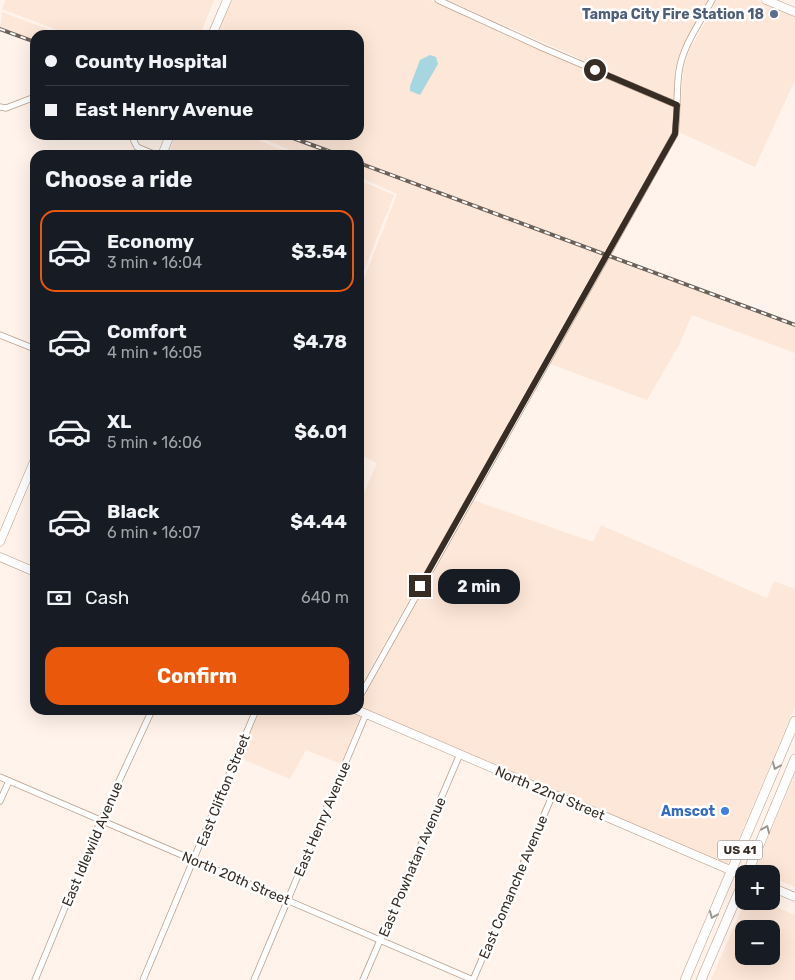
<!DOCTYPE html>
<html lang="en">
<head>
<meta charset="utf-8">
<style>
	body { margin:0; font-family:Rubik,sans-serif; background:#20242c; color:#f1f3f6; height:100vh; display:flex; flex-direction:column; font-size:19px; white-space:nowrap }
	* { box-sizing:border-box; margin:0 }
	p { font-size:16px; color:#9ea1a6 }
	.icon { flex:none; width:28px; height:28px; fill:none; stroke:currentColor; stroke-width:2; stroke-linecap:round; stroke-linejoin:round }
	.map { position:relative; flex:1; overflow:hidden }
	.side { position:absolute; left:30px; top:150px; width:334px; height:565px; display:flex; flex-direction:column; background:#171b24; border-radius:15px; box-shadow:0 5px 20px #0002 }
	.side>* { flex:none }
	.top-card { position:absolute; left:30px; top:30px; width:334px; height:110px; border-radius:15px; box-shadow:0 5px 20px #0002; display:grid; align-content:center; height:110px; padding:0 15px; background:#171b24 }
	.controls { position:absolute; left:735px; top:865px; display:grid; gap:10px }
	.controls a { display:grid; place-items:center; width:45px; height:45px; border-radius:10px; background:#171b24; box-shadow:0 5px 20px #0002; font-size:25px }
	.end { position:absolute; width:22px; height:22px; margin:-11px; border:6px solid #382d25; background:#fff; box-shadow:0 0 0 2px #fff }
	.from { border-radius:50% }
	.bubble { position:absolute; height:35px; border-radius:15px; background:#171b24; box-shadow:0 5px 20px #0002; font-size:16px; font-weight:700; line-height:35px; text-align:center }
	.top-card b { display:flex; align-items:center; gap:18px; height:48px; font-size:19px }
	.top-card b+b { border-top:1px solid #363941 }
	.top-card i { width:12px; height:12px; background:#f1f3f6 }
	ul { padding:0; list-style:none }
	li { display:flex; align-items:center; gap:15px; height:82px; margin:0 10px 8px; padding:0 5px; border:2px solid transparent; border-radius:15px }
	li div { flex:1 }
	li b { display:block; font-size:19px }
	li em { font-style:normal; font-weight:700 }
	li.active { border-color:#ea580c }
	li>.icon { width:45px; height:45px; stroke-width:1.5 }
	h2 { padding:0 15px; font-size:22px; line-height:60px }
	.pay { display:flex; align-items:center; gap:12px; height:55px; padding:0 15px; font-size:19px }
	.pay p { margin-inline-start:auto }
	.button { display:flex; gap:10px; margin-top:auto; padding:10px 15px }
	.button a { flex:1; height:58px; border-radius:15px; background:#ea580c; color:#fff; font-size:20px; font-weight:700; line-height:58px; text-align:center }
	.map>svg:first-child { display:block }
</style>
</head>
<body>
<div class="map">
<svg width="795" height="980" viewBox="0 0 795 980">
	<rect width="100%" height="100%" fill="#fff3eb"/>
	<g fill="#fde7d8" fill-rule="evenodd">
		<polygon points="6,0 214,0 200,35 71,35 2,9"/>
		<polygon points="231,0 430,0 541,51 674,107 671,133 359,689 359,504 377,463 359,454 359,292 397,194 359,177 359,155 303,155 253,135 359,135 359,35 217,35"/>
		<polygon points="447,0 708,0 681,50 675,70 674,100"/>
		<polygon points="717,0 757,0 795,16 795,80 755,167 679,132 683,71 688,53"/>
		<polygon points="2,12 63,35 35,35 35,40 0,28"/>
		<polygon points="176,135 245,135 295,155 168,155"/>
		<polygon points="359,180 394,195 359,283"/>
		<polygon points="611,255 795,325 795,353 692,315 679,345 647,400 550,364"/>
		<polygon points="473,500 593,542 601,525 767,598 774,581 795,589 795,707 727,866 359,707"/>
		<polygon points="260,710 348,710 361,715 341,764 306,750 290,779 240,758"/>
		<polygon points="795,774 795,887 771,877 771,874 755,869"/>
		<path d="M745,901H762L795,915V980H711ZM744,929H771V956H744Z"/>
	</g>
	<polygon fill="#a6d7e0" points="430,55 436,57 438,64 420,95 410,91 410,86 420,60"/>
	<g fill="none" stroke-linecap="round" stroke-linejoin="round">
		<g stroke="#ba9f8b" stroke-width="7">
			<g id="street">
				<polyline points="438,0 543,48 677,105"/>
				<polyline points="0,107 6,108 35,97"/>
				<polyline points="131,135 137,147 156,155"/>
				<polyline points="0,335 35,349"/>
				<path d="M359,698L675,134C678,113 676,92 679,71C683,45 700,23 712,0"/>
				<polyline points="0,777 473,980"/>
				<polyline points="0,801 9,781"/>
				<polyline points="35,980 101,820 152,710"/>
				<polyline points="143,980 256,710"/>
				<polyline points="254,980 366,714"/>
				<polyline points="363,980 460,754"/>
				<polyline points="473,980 553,794"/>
			</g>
		</g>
		<g stroke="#ba9f8b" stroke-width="9">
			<g id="secondary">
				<polyline points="766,0 795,12"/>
				<polyline points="212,35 227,0"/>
				<polyline points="162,155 170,135"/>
				<polyline points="0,542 35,459"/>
				<polyline points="0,557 35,572"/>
				<polyline points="357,710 744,876"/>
				<polyline points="771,887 795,897"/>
			</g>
		</g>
		<g stroke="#ba9f8b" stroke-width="10">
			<g id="primary">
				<polyline points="747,874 795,759"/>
				<polyline points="685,980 795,721"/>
				<polyline points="701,980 744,880"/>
			</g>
		</g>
		<use href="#street" stroke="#fff" stroke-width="5.5"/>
		<use href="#secondary" stroke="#fff" stroke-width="8"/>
		<use href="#primary" stroke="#fff" stroke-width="9"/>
		<g stroke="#6d625a" stroke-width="4">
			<g id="rail">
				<polyline points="0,29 35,42"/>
				<polyline points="285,135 339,155"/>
				<polyline points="359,163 795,325"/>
			</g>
		</g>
		<use href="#rail" stroke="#fff" stroke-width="2" stroke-dasharray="5.5" stroke-linecap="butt"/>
	</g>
	<defs><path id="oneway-chevron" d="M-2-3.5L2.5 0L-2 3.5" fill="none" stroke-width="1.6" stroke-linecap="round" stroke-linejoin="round" transform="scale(1.25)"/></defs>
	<g stroke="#9c9692">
		<use href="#oneway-chevron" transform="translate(776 766) rotate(113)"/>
		<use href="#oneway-chevron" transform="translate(766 829) rotate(-67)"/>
		<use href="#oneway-chevron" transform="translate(713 915) rotate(113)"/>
	</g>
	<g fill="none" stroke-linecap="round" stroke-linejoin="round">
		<polyline stroke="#382d25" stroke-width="6" points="420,586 675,134 677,105 595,70"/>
	</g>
	<circle fill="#5c6f8a" stroke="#fff" stroke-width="2" cx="774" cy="14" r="5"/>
	<circle fill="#3f7fe0" stroke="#fff" stroke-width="2" cx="725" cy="811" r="5"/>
	<g text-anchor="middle" stroke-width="5" stroke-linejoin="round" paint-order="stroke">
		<rect fill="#fff" stroke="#746c66" stroke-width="1" x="717.5" y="840.5" width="45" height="19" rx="4"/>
		<g font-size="12" font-weight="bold" fill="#382d25">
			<text x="740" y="854">US 41</text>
		</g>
		<g font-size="14" font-weight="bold" fill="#4e5e75" stroke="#fff" text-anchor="end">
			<text x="764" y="19">Tampa City Fire Station 18</text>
		</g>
		<g font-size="14" fill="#382d25" stroke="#fff">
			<text transform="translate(223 790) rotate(-68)" y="5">East Clifton Street</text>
			<text transform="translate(550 793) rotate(23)" y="5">North 22nd Street</text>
			<text transform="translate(322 819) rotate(-67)" y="5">East Henry Avenue</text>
			<text transform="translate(92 844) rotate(-67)" y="5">East Idlewild Avenue</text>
			<text transform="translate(412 867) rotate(-67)" y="5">East Powhatan Avenue</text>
			<text transform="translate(236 878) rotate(23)" y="5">North 20th Street</text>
			<text transform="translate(513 887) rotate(-67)" y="5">East Comanche Avenue</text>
		</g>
		<g font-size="14" font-weight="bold" fill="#366cbe" stroke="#fff" text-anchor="end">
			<text x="715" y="816">Amscot</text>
		</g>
	</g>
</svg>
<div class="controls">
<a>+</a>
<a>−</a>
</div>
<i class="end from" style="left:595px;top:70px"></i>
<i class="end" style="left:420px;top:586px"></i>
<div class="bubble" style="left:438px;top:569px;width:82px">2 min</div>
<div class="top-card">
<b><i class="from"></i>County Hospital</b>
<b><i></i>East Henry Avenue</b>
</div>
<section class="side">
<h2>Choose a ride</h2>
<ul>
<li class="active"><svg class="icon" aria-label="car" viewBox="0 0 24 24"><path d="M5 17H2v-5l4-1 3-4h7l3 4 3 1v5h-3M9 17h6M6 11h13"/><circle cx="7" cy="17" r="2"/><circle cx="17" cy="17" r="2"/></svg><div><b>Economy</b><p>3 min · 16:04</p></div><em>$3.54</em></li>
<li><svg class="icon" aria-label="car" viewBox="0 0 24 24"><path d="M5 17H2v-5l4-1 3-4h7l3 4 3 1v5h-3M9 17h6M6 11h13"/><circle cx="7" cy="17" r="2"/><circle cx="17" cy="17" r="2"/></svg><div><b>Comfort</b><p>4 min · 16:05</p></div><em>$4.78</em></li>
<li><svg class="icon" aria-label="car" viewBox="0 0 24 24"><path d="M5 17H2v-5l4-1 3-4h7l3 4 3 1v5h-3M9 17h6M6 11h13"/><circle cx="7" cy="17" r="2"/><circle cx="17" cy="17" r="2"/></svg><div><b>XL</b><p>5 min · 16:06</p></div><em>$6.01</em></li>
<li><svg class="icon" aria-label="car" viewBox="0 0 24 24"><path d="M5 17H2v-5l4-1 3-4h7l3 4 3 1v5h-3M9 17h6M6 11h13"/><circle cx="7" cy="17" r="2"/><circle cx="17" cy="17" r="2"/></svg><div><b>Black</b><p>6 min · 16:07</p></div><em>$4.44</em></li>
</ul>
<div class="pay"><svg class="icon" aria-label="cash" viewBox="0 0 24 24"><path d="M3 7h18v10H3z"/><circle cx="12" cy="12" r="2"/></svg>Cash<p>640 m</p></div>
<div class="button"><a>Confirm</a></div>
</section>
</div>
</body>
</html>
